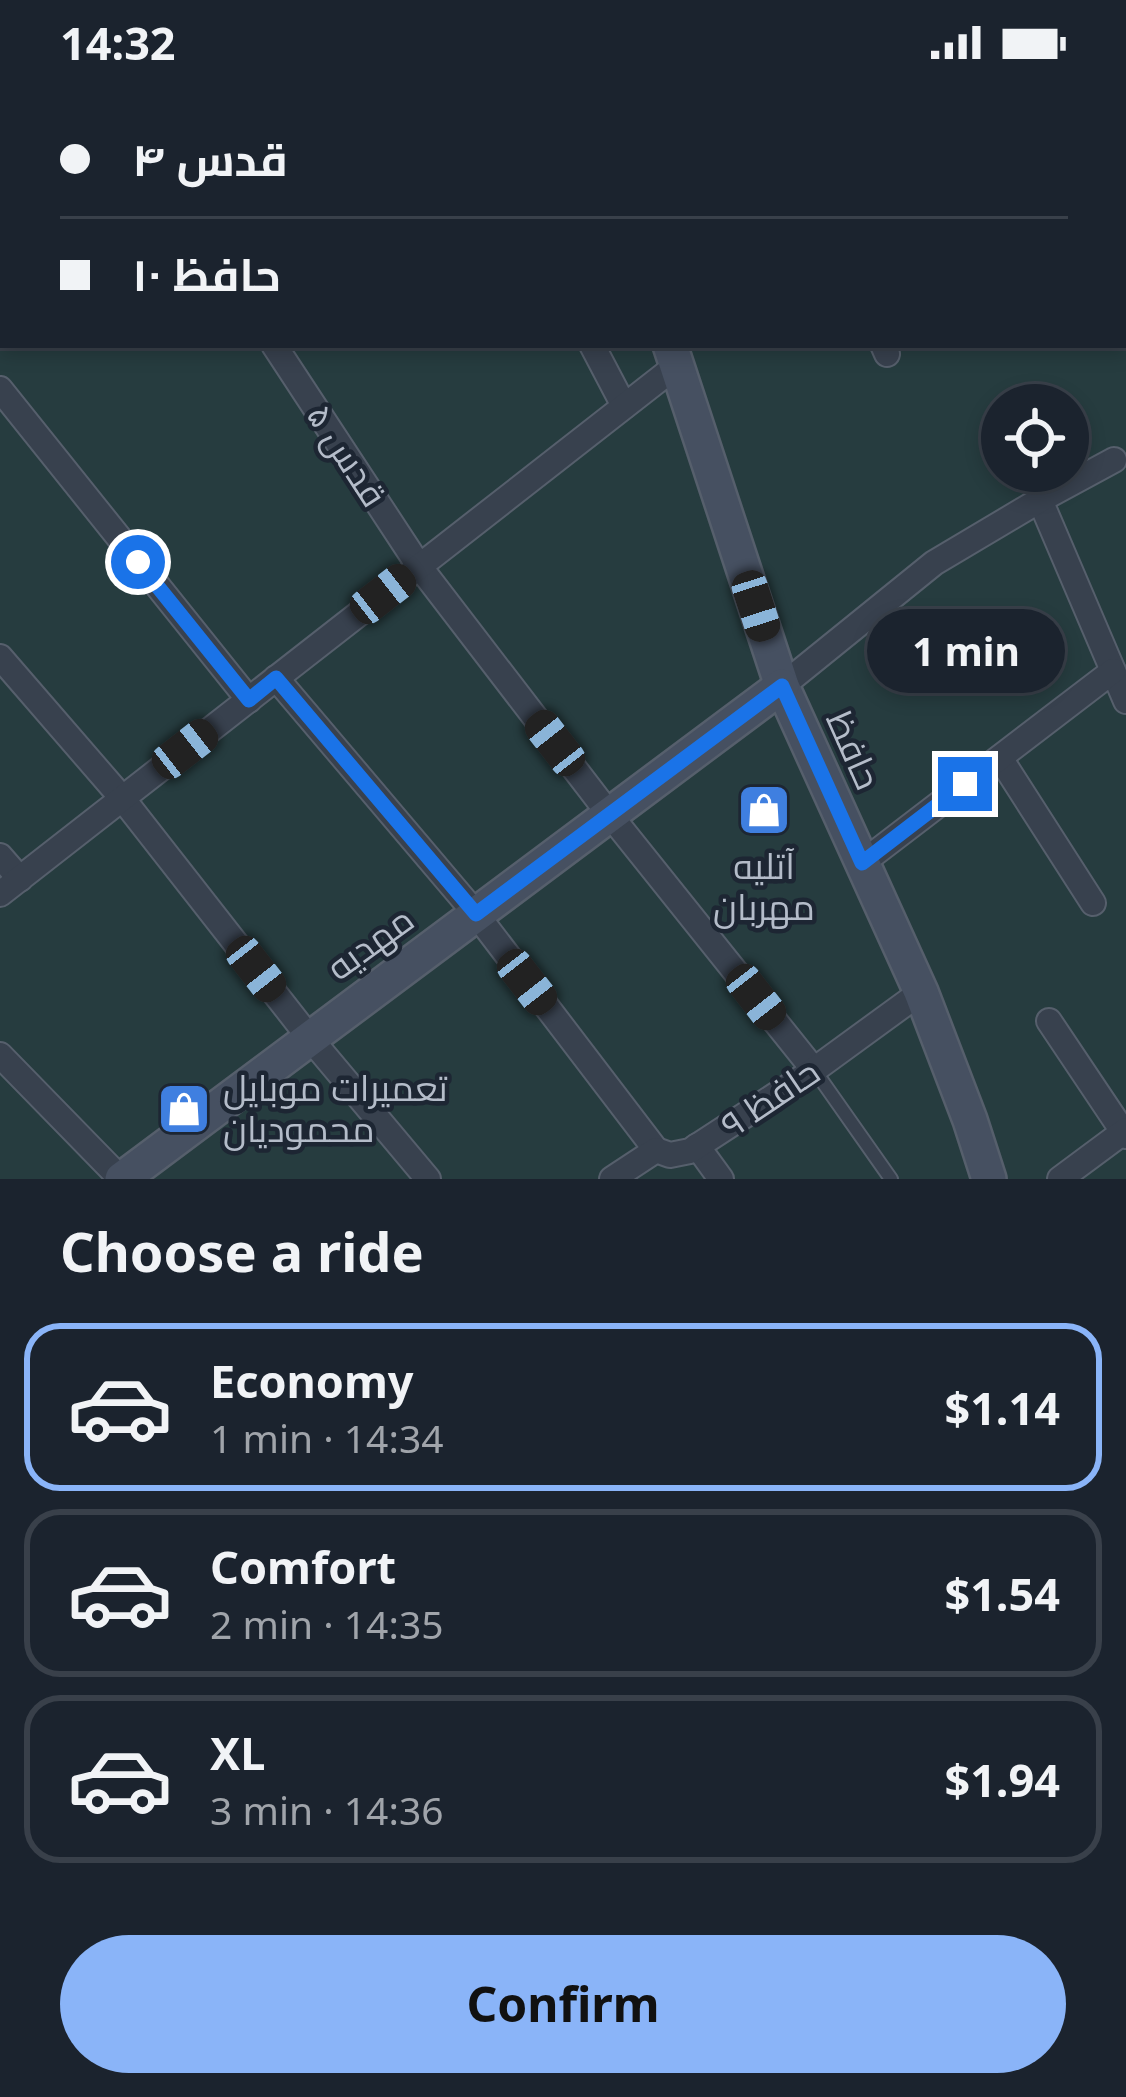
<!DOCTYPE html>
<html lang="en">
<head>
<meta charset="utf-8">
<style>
	body { margin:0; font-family:"Noto Sans",Cairo,sans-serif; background:#242b36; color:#f1f3f6; height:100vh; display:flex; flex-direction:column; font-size:45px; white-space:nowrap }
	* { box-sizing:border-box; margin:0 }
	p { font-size:39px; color:#a0a4aa }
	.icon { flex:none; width:66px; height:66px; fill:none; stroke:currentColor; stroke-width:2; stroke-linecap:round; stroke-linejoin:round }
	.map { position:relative; height:1095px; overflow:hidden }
	.sheet { display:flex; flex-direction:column; background:#1b232e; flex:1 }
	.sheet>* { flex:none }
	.banner { position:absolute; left:0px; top:0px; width:1128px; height:264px; box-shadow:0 6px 18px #0003,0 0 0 3px #39404a; display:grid; align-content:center; height:264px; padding:0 60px; background:#1b232e }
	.fabs { position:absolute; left:981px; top:300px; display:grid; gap:24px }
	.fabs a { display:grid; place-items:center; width:108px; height:108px; border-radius:50%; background:#1b232e; box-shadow:0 6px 18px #0003,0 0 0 3px #39404a; font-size:60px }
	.end { position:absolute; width:54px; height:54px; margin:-27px; border:15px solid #1a73e8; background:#fff; box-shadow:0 0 0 6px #fff }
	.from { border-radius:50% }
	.bubble { position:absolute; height:84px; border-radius:42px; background:#1b232e; box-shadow:0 6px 18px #0003,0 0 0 3px #39404a; font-size:39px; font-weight:700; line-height:84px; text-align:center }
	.car { position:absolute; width:36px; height:72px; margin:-36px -18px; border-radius:15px; box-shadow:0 0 9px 3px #0007; background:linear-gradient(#222 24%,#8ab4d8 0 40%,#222 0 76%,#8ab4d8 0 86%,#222 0) }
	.banner b { display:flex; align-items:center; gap:42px; height:114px; font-size:45px }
	.banner b+b { border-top:3px solid #39404a }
	.banner i { width:30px; height:30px; background:#f1f3f6 }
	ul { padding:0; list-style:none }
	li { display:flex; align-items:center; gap:36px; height:168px; margin:0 24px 18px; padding:0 36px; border:6px solid #39404a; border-radius:36px }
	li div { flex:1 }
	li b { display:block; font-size:45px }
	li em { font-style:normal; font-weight:700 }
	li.current { border-color:#8ab4f8 }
	li>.icon { width:108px; height:108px; stroke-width:1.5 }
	h2 { padding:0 60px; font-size:54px; line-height:144px }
	.primary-button { display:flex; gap:24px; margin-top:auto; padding:24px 60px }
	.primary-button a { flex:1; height:138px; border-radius:72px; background:#8ab4f8; color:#111; font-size:48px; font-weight:700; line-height:138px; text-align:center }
	.status { display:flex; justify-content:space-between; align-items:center; height:84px; padding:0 60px; background:#1b232e; direction:ltr }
	.status svg { height:33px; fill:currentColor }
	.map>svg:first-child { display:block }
</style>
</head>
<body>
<div class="status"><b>14:32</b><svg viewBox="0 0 49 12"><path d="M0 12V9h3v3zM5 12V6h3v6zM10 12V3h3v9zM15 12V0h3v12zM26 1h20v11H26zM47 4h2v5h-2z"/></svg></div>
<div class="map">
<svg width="1126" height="1095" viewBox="0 0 1126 1095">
	<rect width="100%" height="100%" fill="#242f3e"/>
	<path fill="#263c3f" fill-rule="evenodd" d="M0,0H1126V1095H0ZM3,3H1125V261H3ZM1002,321H1068V387H1002Z"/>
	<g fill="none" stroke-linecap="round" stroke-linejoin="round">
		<g stroke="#565f6c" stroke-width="16">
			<polyline id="lane" points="815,987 891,1095"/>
		</g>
		<g stroke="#565f6c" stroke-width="28">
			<g id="street">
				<polyline points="218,0 220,3"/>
				<polyline points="787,0 789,3"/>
				<polyline points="0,99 3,102"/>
				<polyline points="274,261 419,482 610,731 814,986"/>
				<polyline points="592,261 624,322"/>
				<polyline points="883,261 887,270"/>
				<polyline points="0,305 249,616"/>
				<polyline points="1040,416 1126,617"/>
				<polyline points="0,573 122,714 309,953 428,1095"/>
				<polyline points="276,594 476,830 656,1066"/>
				<polyline points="782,602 934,479 1040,416 1114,376"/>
				<polyline points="1000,674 1093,819"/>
				<polyline points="0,772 20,795"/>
				<polyline points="862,779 1113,587"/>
				<polyline points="0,810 676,282"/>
				<polyline points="1049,937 1126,1052"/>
				<polyline points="0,971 121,1095"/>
				<polyline points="697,1062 721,1095"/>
				<polyline points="612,1095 656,1066 670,1071 690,1067 814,986 921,908"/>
				<polyline points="1060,1095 1126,1046"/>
			</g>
		</g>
		<g stroke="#565f6c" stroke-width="38">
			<g id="secondary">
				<polyline points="465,0 466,3"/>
				<polyline points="590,3 593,0"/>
				<polyline points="0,230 3,229"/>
				<polyline points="670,261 782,602 921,908 970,1036 989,1095"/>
				<polyline points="122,1095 782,602"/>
			</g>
		</g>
		<use href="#lane" stroke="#38414e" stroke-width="12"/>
		<use href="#street" stroke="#38414e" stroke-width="24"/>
		<use href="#secondary" stroke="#465061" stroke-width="33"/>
		<g stroke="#5a6575" stroke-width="6" stroke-dasharray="12 12" stroke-linecap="butt">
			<polyline points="1074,0 1075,3"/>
			<polyline points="1125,126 1126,128"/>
			<polyline points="1125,166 1126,169"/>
		</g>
	</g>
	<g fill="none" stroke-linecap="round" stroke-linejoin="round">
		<polyline stroke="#1a73e8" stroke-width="15" points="138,478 249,616 276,594 476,830 782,602 862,779 965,700"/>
	</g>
	<defs>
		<g id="shop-square" transform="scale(2.7)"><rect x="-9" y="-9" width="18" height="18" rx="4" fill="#3f7fe0" stroke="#1d2633"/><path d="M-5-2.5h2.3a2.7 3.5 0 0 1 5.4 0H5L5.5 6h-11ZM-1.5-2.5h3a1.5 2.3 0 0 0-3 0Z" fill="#fff"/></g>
	</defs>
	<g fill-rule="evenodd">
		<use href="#shop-square" x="764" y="726"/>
		<use href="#shop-square" x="184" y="1025"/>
	</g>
	<g text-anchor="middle" stroke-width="9" stroke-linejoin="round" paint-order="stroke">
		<g font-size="36" fill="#b4bcc9" stroke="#1d2633">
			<text transform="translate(347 371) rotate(57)" y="13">قدس ۵</text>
			<text transform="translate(854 666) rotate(66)" y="13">حافظ</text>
			<text transform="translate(370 859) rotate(-36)" y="13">مهدیه</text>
			<text transform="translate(770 1014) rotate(-34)" y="13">حافظ ۹</text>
		</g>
		<g font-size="36" fill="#b4bcc9" stroke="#1d2633">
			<text x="764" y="795">آتلیه<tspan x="764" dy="41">مهربان</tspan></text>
			<text x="223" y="1017" text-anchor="start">تعمیرات موبایل<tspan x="223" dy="41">محمودیان</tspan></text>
		</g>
	</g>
</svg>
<div class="fabs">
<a><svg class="icon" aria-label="locate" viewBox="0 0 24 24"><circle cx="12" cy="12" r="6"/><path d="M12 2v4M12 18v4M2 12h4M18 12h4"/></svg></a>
</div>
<i class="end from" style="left:138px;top:478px"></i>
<i class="end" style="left:965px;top:700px"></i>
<div class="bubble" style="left:867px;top:525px;width:198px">1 min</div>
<i class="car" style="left:383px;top:510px;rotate:52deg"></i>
<i class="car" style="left:756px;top:522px;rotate:162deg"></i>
<i class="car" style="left:555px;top:659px;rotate:322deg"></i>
<i class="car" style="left:185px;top:665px;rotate:52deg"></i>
<i class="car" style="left:256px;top:885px;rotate:142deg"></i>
<i class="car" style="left:527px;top:898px;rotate:142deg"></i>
<i class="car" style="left:756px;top:913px;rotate:142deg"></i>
<div class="banner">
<b><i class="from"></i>قدس ۴</b>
<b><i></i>حافظ ۱۰</b>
</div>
</div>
<section class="sheet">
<h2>Choose a ride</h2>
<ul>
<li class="current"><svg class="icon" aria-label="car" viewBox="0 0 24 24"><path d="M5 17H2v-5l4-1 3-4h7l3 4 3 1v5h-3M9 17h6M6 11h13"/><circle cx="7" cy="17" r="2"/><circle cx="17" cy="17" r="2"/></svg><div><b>Economy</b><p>1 min · 14:34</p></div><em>$1.14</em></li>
<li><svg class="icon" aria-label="car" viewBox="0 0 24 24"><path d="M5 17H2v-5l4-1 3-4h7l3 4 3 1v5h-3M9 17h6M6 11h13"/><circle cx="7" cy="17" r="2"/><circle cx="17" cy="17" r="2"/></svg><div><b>Comfort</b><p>2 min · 14:35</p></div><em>$1.54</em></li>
<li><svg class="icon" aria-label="car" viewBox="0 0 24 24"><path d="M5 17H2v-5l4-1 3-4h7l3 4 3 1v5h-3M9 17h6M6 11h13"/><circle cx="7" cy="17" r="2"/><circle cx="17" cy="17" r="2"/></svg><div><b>XL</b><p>3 min · 14:36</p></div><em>$1.94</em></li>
</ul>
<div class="primary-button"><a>Confirm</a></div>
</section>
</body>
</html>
